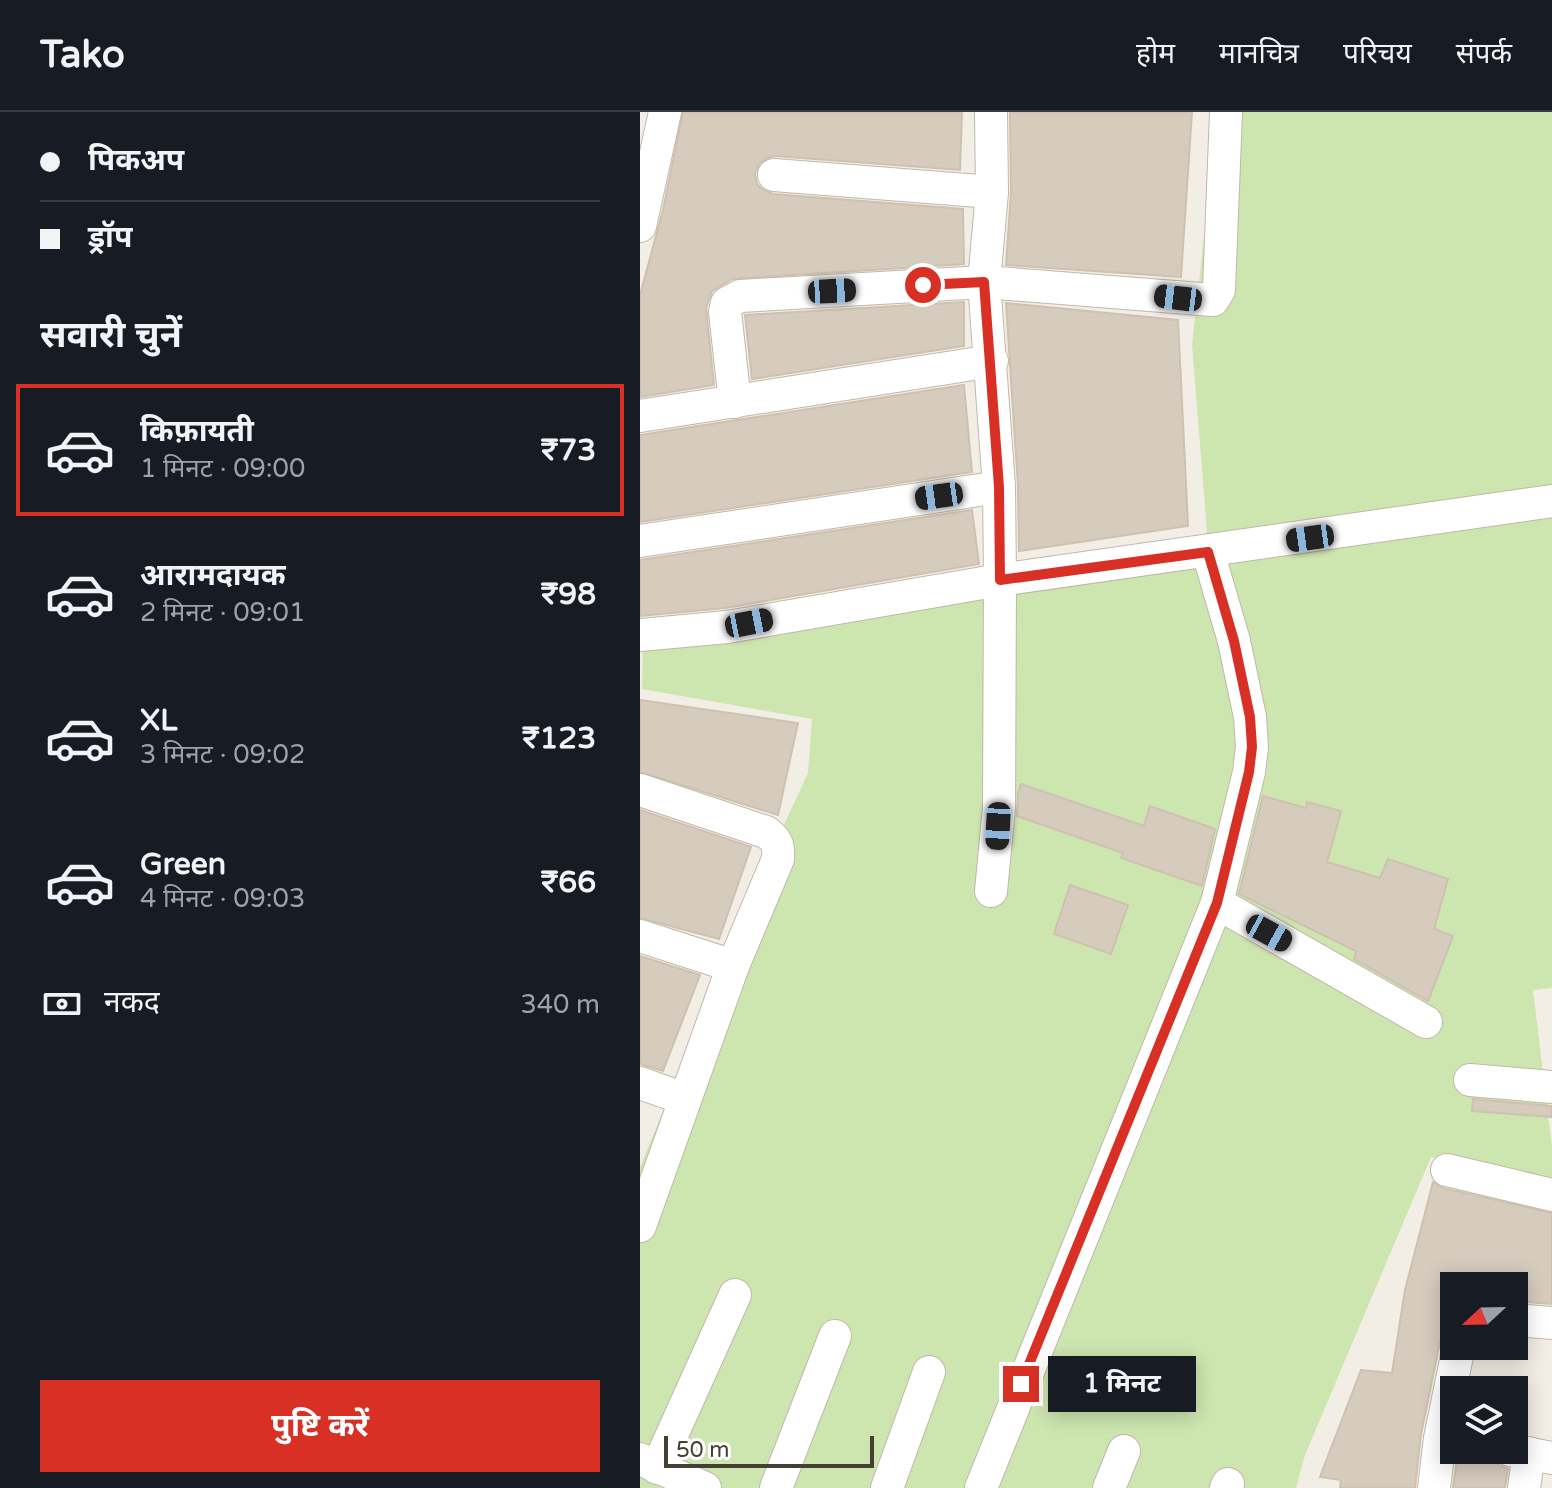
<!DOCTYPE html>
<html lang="hi">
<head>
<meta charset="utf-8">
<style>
	body { margin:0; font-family:"Varela Round","Noto Sans Devanagari",sans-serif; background:#20242c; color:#f1f3f6; height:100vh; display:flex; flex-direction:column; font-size:30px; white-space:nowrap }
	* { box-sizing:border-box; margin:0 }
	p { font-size:26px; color:#9ea1a6 }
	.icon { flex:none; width:44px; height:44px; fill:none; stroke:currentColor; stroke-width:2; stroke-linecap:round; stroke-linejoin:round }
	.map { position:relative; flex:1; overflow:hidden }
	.side { display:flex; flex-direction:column; background:#171b24; width:640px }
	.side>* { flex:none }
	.top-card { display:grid; align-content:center; height:176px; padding:0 40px; background:#171b24 }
	.needle { width:52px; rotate:248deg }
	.fabs { position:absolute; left:800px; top:1160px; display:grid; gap:16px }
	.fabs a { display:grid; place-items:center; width:88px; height:88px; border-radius:0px; background:#171b24; box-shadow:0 4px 20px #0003; font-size:40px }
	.scale { position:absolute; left:24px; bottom:20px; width:210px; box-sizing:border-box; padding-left:8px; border:4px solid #443e35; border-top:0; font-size:22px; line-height:28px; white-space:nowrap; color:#443e35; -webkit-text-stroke:6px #fff; paint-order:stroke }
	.end { position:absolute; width:36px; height:36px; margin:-18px; border:10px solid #d93025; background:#fff; box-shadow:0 0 0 4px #fff }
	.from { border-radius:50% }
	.bubble { position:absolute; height:56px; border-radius:0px; background:#171b24; box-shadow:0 4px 20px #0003; font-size:26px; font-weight:700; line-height:56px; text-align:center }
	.car { position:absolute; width:24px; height:48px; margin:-24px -12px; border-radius:10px; box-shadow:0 0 6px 2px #0007; background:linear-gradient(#222 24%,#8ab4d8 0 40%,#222 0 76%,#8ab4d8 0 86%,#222 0) }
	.top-card b { display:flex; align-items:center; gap:28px; height:76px; font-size:30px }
	.top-card b+b { border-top:2px solid #363941 }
	.top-card i { width:20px; height:20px; background:#f1f3f6 }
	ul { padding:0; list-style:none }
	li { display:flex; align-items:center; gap:24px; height:132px; margin:0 16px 12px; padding:0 24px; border:4px solid transparent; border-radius:0px }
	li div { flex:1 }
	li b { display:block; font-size:30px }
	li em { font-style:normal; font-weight:700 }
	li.selected { border-color:#d93025 }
	li>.icon { width:72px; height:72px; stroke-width:1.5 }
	h2 { padding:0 40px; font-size:36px; line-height:96px }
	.pay { display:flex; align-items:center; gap:20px; height:88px; padding:0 40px; font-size:30px }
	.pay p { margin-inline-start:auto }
	.action { display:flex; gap:16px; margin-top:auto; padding:16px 40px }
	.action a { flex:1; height:92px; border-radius:0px; background:#d93025; color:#fff; font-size:32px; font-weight:700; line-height:92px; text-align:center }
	header { display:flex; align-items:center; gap:48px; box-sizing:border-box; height:112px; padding:0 40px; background:#171b24; border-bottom:2px solid #363941 }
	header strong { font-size:38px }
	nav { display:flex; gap:44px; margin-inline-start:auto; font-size:28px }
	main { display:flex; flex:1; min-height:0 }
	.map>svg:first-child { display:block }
</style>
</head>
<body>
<header>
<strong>Tako</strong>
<nav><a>होम</a><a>मानचित्र</a><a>परिचय</a><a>संपर्क</a></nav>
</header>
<main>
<section class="side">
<div class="top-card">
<b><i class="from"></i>पिकअप</b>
<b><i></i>ड्रॉप</b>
</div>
<h2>सवारी चुनें</h2>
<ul>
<li class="selected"><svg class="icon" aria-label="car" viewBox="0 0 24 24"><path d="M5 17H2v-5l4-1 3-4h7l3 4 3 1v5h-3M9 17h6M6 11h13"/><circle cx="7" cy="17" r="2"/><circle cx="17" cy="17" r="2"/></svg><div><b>किफ़ायती</b><p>1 मिनट · 09:00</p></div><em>₹73</em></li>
<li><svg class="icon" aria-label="car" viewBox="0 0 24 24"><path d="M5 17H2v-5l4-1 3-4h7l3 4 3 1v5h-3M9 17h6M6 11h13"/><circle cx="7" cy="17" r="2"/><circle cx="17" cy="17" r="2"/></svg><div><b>आरामदायक</b><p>2 मिनट · 09:01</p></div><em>₹98</em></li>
<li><svg class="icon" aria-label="car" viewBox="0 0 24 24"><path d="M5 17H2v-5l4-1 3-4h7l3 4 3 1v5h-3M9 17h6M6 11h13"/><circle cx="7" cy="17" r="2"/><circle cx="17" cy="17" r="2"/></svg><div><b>XL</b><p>3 मिनट · 09:02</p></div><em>₹123</em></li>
<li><svg class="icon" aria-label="car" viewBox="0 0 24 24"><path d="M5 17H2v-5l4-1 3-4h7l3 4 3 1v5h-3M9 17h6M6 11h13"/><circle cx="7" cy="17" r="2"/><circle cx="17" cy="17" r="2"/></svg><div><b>Green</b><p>4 मिनट · 09:03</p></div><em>₹66</em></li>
</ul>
<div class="pay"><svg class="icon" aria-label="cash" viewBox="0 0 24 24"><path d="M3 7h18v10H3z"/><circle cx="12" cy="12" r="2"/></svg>नकद<p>340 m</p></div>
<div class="action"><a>पुष्टि करें</a></div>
</section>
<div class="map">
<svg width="912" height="1376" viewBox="0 0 912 1376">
	<rect width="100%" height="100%" fill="#f2eee5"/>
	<polygon fill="#cde5af" points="578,0 912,0 912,876 893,878 912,1035 912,1066 791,1045 665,1343 656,1376 0,1376 0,1055 122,760 168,661 172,607 2,577 3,528 86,525 548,457 567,419 552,233"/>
	<g fill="#d6ccbe" stroke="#cec1af" stroke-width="2">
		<polygon points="43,0 322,0 320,58 135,44 127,46 119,52 115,62 117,72 123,78 133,82 323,97 324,152 92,167 72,179 66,196 74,273 0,285 0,183 23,98"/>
		<polygon points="370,0 552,0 541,165 366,153 371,80"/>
		<polygon points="324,190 324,234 112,267 105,203"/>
		<polygon points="366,191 538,208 548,414 379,439 378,374"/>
		<polygon points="324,273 332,360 0,410 0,323"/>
		<polygon points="332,398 339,452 85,496 0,504 0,448"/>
		<polygon points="0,588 158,611 138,703 0,660"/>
		<polygon points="381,672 504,714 510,694 575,717 562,774 481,746 483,741 377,704 378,681"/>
		<polygon points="623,684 666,696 667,690 701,699 687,750 740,766 748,747 808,767 794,817 813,824 788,889 714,847 716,839 599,782"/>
		<polygon points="0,698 111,735 79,827 0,806"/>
		<polygon points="430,773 488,793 471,842 414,822"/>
		<polygon points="0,844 60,863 23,959 0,952"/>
		<polygon points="833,987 912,994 911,1005 832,999"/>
		<polygon points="793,1070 803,1076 912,1101 912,1192 874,1189 874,1174 814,1174 814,1196 809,1196 800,1230 781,1322 775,1376 700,1376 701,1368 680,1365 721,1258 752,1261 765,1178"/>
		<polygon points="818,1338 852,1344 858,1353 868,1357 865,1376 813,1376"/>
	</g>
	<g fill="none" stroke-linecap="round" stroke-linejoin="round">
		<g stroke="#c0b8ab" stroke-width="34">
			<g id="street">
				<polyline points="351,0 352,80 344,170 359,375 360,468 359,696 351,779"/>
				<polyline points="134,63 352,80"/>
				<polyline points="0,114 25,0"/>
				<polyline points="95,290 85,200 87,191 100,184 344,170 573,188 579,178 586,0"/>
				<polyline points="0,304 352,249"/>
				<polyline points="0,429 359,375"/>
				<polyline points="0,523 87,515 360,468 912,389"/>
				<path d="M0,678L126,720C137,728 139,733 138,747L93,854L0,1114"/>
				<polyline points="577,791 786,910"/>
				<polyline points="0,824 93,854"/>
				<polyline points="830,968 912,975"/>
				<polyline points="0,971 45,987"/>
				<polyline points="807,1058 912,1083"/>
				<polyline points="874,1208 912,1211"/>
				<polyline points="870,1338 912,1346"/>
				<polyline points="0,1347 65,1376"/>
				<polyline points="17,1356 95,1183"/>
				<polyline points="136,1376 195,1224"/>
				<polyline points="247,1376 289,1260"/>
				<polyline points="341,1376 577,791 609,660 612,635 610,605 594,529 568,440"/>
				<polyline points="469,1376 484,1339"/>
				<polyline points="586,1376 588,1372"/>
				<polyline points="794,1376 800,1326 819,1234"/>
				<polyline points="884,1376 889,1341"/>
			</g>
		</g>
		<use href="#street" stroke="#fff" stroke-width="32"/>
	</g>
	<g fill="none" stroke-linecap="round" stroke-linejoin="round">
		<polyline stroke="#d93025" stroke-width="10" points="283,173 344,170 359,375 360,468 568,440 594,529 610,605 612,635 609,660 577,791 381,1272"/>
	</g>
</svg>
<div class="fabs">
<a><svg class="needle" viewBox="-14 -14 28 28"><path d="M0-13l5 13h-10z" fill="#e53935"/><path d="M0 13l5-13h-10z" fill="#9ea1a6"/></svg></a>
<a><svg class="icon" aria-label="layers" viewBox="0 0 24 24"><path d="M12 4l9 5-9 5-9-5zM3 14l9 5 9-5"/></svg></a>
</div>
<div class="scale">50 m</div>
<i class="end from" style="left:283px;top:173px"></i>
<i class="end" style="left:381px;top:1272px"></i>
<div class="bubble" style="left:408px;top:1244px;width:148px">1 मिनट</div>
<i class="car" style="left:192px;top:179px;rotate:87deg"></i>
<i class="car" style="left:538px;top:186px;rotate:277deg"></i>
<i class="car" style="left:299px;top:384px;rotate:262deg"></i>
<i class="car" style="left:670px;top:426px;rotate:262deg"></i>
<i class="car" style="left:109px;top:511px;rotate:79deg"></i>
<i class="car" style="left:358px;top:714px;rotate:183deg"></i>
<i class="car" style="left:629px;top:821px;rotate:119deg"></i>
</div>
</main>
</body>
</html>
